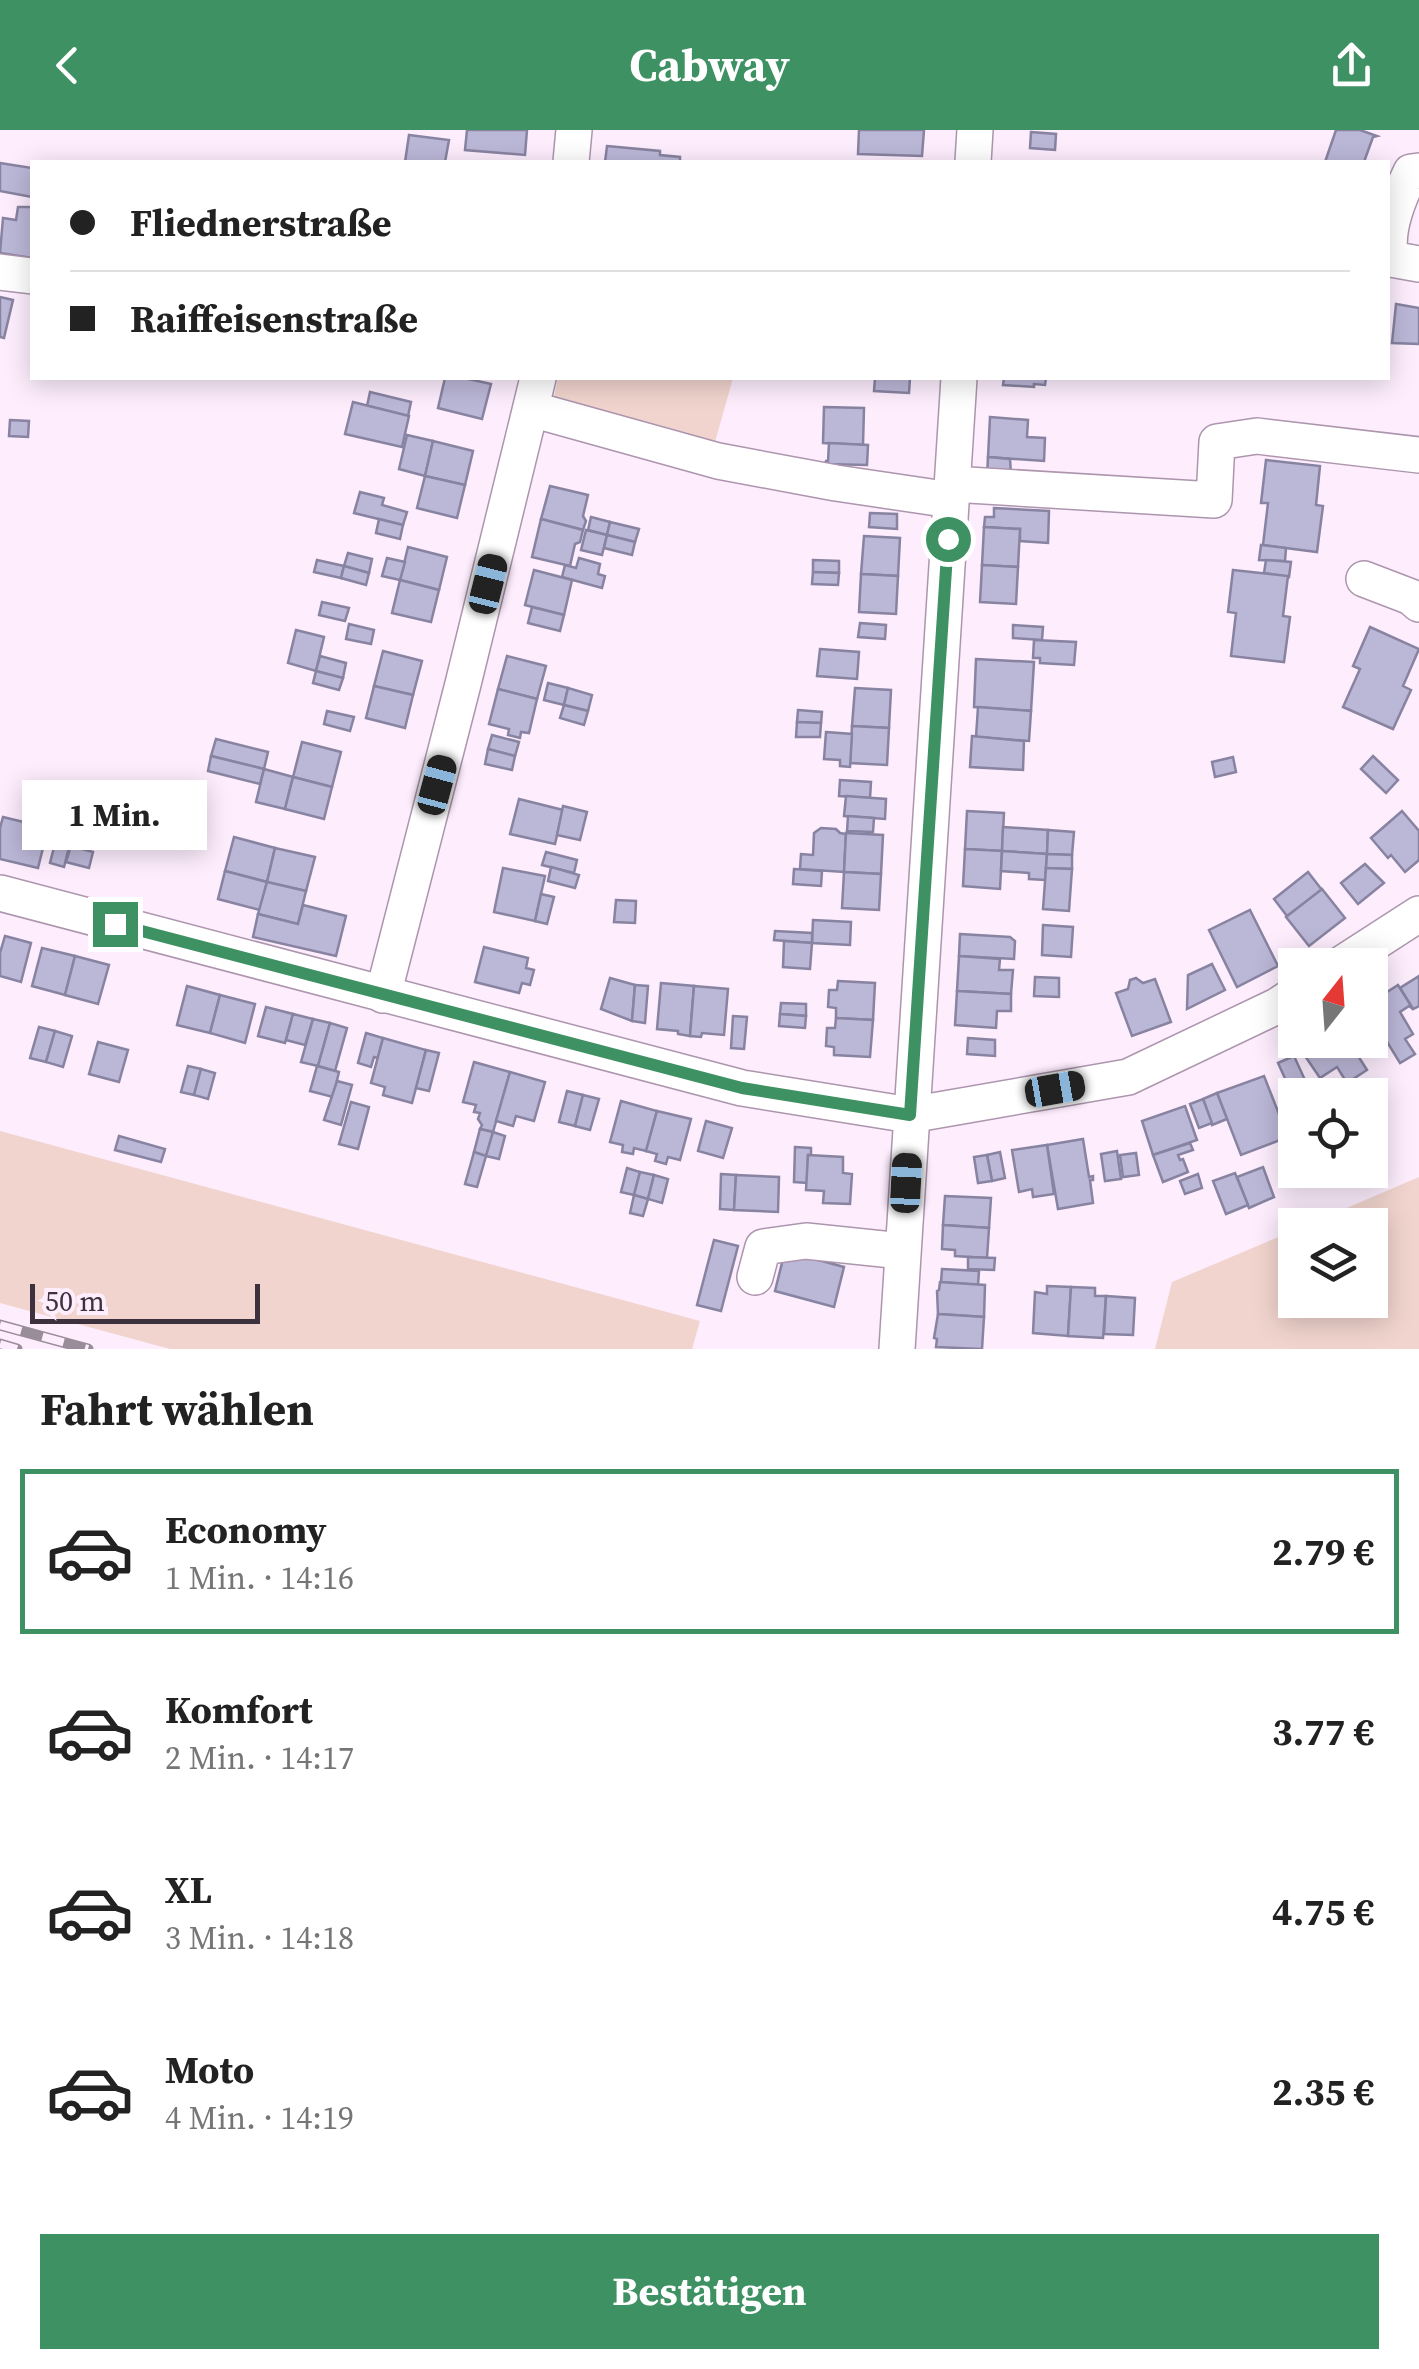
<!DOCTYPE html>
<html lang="de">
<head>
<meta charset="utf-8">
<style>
	body { margin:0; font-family:"Source Serif 4",serif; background:#f2f2f2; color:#222; height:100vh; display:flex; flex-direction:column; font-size:38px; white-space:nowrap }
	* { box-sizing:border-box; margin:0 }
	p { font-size:32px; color:#767676 }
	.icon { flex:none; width:55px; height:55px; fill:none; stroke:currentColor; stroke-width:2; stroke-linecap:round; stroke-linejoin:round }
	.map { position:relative; height:1219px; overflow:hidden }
	.sheet { display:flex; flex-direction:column; background:#fff; flex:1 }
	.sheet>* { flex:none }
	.banner { position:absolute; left:30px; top:30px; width:1360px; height:220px; border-radius:0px; box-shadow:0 5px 25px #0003; display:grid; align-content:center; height:220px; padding:0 40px; background:#fff }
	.needle { width:65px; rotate:17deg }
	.buttons { position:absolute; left:1278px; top:818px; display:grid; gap:20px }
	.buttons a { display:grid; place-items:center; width:110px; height:110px; border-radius:0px; background:#fff; box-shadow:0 5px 25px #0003; font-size:50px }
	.scale { position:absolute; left:30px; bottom:25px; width:230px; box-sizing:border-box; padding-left:10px; border:5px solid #3c313c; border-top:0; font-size:28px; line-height:35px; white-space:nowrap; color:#3c313c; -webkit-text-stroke:8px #fdedfd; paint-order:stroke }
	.end { position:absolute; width:45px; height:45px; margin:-22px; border:12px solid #3e9162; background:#fff; box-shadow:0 0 0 5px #fff }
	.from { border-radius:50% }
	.bubble { position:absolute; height:70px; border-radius:0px; background:#fff; box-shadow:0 5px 25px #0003; font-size:32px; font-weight:700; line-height:70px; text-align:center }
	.car { position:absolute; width:30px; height:60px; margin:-30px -15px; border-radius:12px; box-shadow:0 0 8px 2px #0007; background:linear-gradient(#222 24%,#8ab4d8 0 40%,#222 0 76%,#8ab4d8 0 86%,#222 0) }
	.banner b { display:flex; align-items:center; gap:35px; height:95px; font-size:38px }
	.banner b+b { border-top:2px solid #e0e0e0 }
	.banner i { width:25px; height:25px; background:#222 }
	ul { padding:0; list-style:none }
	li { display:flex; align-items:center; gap:30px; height:165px; margin:0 20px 15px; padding:0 20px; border:5px solid transparent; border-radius:0px }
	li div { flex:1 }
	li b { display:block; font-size:38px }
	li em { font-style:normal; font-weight:700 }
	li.active { border-color:#3e9162 }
	li>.icon { width:90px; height:90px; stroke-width:1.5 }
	h2 { padding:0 40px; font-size:45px; line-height:120px }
	.action { display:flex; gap:20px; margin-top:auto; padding:20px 40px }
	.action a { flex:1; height:115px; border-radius:0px; background:#3e9162; color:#fff; font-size:40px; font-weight:700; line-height:115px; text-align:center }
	header { display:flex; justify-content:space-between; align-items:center; height:130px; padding:0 40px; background:#3e9162; color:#fff; font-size:45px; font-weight:700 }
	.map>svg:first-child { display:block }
</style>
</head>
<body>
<header><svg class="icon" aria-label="back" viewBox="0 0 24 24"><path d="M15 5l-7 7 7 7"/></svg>Cabway<svg class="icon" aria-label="share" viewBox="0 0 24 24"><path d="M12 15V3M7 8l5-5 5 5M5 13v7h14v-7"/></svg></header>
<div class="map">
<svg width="1419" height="1219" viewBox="0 0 1419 1219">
	<rect width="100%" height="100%" fill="#fdedfd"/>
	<g fill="#f1d4ce">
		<polygon points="558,248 733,248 713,319 552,275"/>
		<polygon points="0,1001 700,1191 692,1219 170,1219 0,1173"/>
		<polygon points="1419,1047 1419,1219 1155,1219 1172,1152 1295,1100 1295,1170 1370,1170 1370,1095 1307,1095"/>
	</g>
	<g fill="#bbb7d7" stroke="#8783a1" stroke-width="2.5">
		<polygon points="467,0 527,0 525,25 465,20"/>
		<polygon points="859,0 924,0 922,26 858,24"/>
		<polygon points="1336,0 1360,0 1377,6 1373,7 1364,32 1325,32"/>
		<polygon points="1031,2 1056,4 1055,20 1030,18"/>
		<polygon points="409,5 449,10 445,32 405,32"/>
		<polygon points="607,16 660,21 660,25 680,27 680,32 605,32"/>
		<polygon points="0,33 32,38 32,67 0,61"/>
		<polygon points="18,77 32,77 32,128 0,123 3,88 16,90"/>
		<polygon points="0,167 13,170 4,208 0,207"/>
		<polygon points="1396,174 1419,178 1419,214 1392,213"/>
		<polygon points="445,248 464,248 491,254 482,289 438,278"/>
		<polygon points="875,248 910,248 909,263 874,261"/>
		<polygon points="1004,248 1046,248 1045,255 1034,254 1034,257 1003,255"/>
		<polygon points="370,262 411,272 408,286 367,276"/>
		<polygon points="353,272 409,286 402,317 345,304"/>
		<polygon points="824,277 864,278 863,315 823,313"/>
		<polygon points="990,287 1028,290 1027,307 1045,308 1044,331 988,327"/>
		<polygon points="10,290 29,291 28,307 9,306"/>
		<polygon points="407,305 433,311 425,346 399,339"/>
		<polygon points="433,311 473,321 465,355 425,346"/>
		<polygon points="829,313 868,315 867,335 825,334 826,331 828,331"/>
		<polygon points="988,327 1010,329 1011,344 987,346"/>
		<polygon points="1266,330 1320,336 1316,375 1323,376 1317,422 1263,415 1268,373 1261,373"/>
		<polygon points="425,346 465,355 457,388 417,378"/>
		<polygon points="550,356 588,365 583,386 586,391 583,400 541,389"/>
		<polygon points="360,362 384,368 382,375 407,382 403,395 354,383"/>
		<polygon points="994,378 1049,381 1048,413 1020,411 1020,399 984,397 985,387 994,387"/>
		<polygon points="870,383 897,384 897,399 869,397"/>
		<polygon points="591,387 610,392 607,405 588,400"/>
		<polygon points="379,389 403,395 400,409 376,403"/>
		<polygon points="541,389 583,400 580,412 575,414 570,436 532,427"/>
		<polygon points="610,392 639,399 635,412 607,405"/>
		<polygon points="984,397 1020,399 1018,437 982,435"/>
		<polygon points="586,400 607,405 602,425 581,420"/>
		<polygon points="607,405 635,412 632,425 604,418"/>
		<polygon points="864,406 900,408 898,446 861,444"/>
		<polygon points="1261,415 1286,418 1285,431 1259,430"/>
		<polygon points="408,417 447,427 439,460 400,450"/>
		<polygon points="348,423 372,429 369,443 344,436"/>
		<polygon points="387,428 405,432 400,450 382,446"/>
		<polygon points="579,428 600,434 598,444 605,446 602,458 562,447 565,435 576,438"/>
		<polygon points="317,430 344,436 341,448 314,442"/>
		<polygon points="813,430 839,431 839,443 813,442"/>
		<polygon points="1266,430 1291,432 1289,447 1264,443"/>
		<polygon points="982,435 1018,437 1016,474 980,472"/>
		<polygon points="344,436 369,443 366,455 341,448"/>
		<polygon points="534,440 572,450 564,485 525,475"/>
		<polygon points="1233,440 1288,446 1283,486 1290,487 1284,532 1231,526 1236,483 1228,482"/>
		<polygon points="813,442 839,443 838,455 812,454"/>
		<polygon points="861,444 898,446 896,484 859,482"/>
		<polygon points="400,450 439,460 431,492 392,483"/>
		<polygon points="322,472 349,478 345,491 319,485"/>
		<polygon points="532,477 564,485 560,501 528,493"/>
		<polygon points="860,493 886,495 885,509 858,507"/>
		<polygon points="349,494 374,500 371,514 346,509"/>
		<polygon points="1013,495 1043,497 1042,510 1013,508"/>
		<polygon points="1370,497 1419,519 1403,556 1411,560 1393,599 1343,577 1360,539 1353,536"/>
		<polygon points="296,500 324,507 316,541 288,533"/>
		<polygon points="1034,510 1076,512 1074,535 1040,533 1040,528 1033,528"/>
		<polygon points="820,519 859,522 857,549 817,546"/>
		<polygon points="383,521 422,531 413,565 374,556"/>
		<polygon points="320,526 346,533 343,548 316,541"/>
		<polygon points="507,526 546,536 537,569 498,559"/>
		<polygon points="976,529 1034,532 1031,581 974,577"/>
		<polygon points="316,541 343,548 339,560 313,553"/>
		<polygon points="548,553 568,558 564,575 544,570"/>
		<polygon points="374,556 413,565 405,598 366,588"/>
		<polygon points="568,558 592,565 588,581 564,575"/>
		<polygon points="855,558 891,560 889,598 852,596"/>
		<polygon points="498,559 537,569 529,603 521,602 520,608 508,605 509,599 489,594"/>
		<polygon points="564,575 588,581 584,595 560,588"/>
		<polygon points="978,577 1031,581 1029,611 976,607"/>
		<polygon points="798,580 822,582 821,593 797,592"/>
		<polygon points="327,581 354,587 350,601 324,594"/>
		<polygon points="797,592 821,593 820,607 796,607"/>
		<polygon points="852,596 889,598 887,635 850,633"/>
		<polygon points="826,602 852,604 850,637 840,636 840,630 824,629"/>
		<polygon points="492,605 519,612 515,626 488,619"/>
		<polygon points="972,606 1024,611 1023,640 970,637"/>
		<polygon points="216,609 268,622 264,639 211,626"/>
		<polygon points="302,612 341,622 332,657 293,647"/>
		<polygon points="488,619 515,626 512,640 485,634"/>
		<polygon points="211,626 264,639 260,654 208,641"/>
		<polygon points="1373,626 1398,650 1386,663 1361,639"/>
		<polygon points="1233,627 1236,642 1215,647 1212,632"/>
		<polygon points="264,639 293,647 285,679 256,672"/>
		<polygon points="293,647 332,657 324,689 285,679"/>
		<polygon points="840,650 871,652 870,668 839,666"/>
		<polygon points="846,666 886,669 885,689 844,686"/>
		<polygon points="519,669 563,680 555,714 510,704"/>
		<polygon points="563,676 587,682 580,710 557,705"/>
		<polygon points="967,681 1004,683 1002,721 965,719"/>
		<polygon points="1402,681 1419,701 1419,730 1405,742 1391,725 1388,728 1371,708"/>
		<polygon points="848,686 874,688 873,702 847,701"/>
		<polygon points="3,687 48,698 38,738 0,729 0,698"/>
		<polygon points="1003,697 1048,700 1047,724 1002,721"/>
		<polygon points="821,698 836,699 840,703 846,704 844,742 800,739 801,724 813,725 814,703"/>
		<polygon points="1048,700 1074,702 1072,725 1047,724"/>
		<polygon points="58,702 72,705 64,737 50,733"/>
		<polygon points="846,703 883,705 881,744 844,742"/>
		<polygon points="234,707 275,718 267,752 225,741"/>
		<polygon points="71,716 93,722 89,738 66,732"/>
		<polygon points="275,718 315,727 306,761 267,752"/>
		<polygon points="965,719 1002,721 1000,759 963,756"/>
		<polygon points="1002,721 1047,724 1045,750 1029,749 1029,743 1001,741"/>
		<polygon points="546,722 577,730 574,743 542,735"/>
		<polygon points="1047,724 1072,725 1072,739 1046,738"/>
		<polygon points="1365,734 1384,753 1358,774 1341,753"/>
		<polygon points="551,737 579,745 575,758 548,751"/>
		<polygon points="503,738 545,746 535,791 494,782"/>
		<polygon points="1046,738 1072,739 1069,781 1043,779"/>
		<polygon points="794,739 822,741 821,756 793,754"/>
		<polygon points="225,741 267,752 260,780 218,769"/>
		<polygon points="844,742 881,744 879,780 842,778"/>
		<polygon points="1308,742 1322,760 1287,786 1274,769"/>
		<polygon points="267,752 306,761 298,794 258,784"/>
		<polygon points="1322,759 1345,788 1309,816 1286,787"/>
		<polygon points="541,764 554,767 547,794 535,791"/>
		<polygon points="616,770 636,771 635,793 614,792"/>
		<polygon points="303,775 346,786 336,826 253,807 258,784 298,794"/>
		<polygon points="1250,780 1278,836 1237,857 1209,800"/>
		<polygon points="813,790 851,792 850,815 812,813"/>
		<polygon points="1043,795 1073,797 1071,827 1042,825"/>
		<polygon points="775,801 812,803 812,813 774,810"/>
		<polygon points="960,804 1010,807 1015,811 1014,829 959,826"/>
		<polygon points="5,806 31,813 21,852 0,846 0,823"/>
		<polygon points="784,811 812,813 810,839 783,837"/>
		<polygon points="484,817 528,828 526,838 534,840 530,855 522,853 519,863 475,852"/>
		<polygon points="42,818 75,826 65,865 32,856"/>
		<polygon points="75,826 109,835 98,874 65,865"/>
		<polygon points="959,826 1000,829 999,840 1013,840 1011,864 957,861"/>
		<polygon points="1212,834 1225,860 1187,879 1188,845"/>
		<polygon points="1419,846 1419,876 1413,879 1400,858"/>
		<polygon points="1035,847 1059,848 1059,867 1034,866"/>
		<polygon points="610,848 635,855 632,891 601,879"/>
		<polygon points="1136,848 1143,853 1155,849 1171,892 1132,906 1116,863 1128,859 1130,850"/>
		<polygon points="838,851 875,853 873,890 836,888 836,878 828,877 829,860 837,860"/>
		<polygon points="661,853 694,856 690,906 678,904 678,901 657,899"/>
		<polygon points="635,855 648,856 645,893 632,891"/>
		<polygon points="1398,855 1413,879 1409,876 1400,882 1413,904 1405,909 1415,924 1400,933 1370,884 1370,873"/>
		<polygon points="187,856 220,865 210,903 177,895"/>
		<polygon points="694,856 728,859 724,905 702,903 701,907 690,906"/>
		<polygon points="957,861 1011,864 1011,881 997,881 996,898 955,895"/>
		<polygon points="220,865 255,874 245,913 210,903"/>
		<polygon points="781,873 806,874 806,886 780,884"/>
		<polygon points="266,877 293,884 285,913 258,906"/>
		<polygon points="293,884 313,889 305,915 286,910"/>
		<polygon points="780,884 806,886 805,898 779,896"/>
		<polygon points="733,886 747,887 744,919 731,918"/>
		<polygon points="836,888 873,890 870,927 834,925 834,917 826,916 827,898 835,898"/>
		<polygon points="313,889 330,893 318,936 301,932"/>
		<polygon points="330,893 347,898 335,941 318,936"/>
		<polygon points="39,897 55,901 46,932 30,928"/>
		<polygon points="55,901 72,906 63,937 46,932"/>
		<polygon points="366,903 383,908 378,928 374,927 371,937 358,933"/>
		<polygon points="383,908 426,920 412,973 383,965 385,957 371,953"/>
		<polygon points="968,908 995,910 995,926 967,924"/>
		<polygon points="1316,910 1348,910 1367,940 1347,953 1337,937 1320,948 1301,920"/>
		<polygon points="98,912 128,920 119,952 89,944"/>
		<polygon points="426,920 439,923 429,961 416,958"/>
		<polygon points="1294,926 1305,950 1289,957 1278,933"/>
		<polygon points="474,932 510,942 493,1002 480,999 482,995 478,989 480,983 474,982 476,975 463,972"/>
		<polygon points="188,936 201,939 194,965 181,962"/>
		<polygon points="317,936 339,942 333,967 310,961"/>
		<polygon points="201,939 215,943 208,969 194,965"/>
		<polygon points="510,942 545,952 534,991 516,986 513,996 496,991"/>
		<polygon points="1264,946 1288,1007 1241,1025 1217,963"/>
		<polygon points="337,951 352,955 341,995 324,990"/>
		<polygon points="567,961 583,965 575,996 559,992"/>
		<polygon points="1217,963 1227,989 1212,995 1203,969"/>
		<polygon points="583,965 599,969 590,1000 575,996"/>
		<polygon points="1203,969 1212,993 1199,998 1190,974"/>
		<polygon points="621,971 657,981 646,1021 634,1018 633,1024 622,1022 623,1015 610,1012"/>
		<polygon points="351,972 369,977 358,1019 339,1014"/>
		<polygon points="1185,976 1197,1010 1153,1025 1142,991"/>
		<polygon points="657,981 691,989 680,1030 668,1027 666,1034 655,1031 657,1024 646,1021"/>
		<polygon points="706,991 732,998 723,1028 698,1021"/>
		<polygon points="480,999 493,1002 486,1026 474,1022"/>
		<polygon points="493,1002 505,1006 499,1029 486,1026"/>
		<polygon points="119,1006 165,1019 161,1032 115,1020"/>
		<polygon points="1083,1009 1089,1047 1093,1046 1093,1050 1090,1050 1093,1073 1058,1079 1047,1015"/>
		<polygon points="1190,1013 1193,1020 1178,1025 1180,1030 1183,1029 1188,1042 1163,1052 1153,1025"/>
		<polygon points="1047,1015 1054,1064 1033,1067 1032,1059 1019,1062 1012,1020"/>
		<polygon points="795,1017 811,1018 811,1025 808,1025 807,1053 794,1052"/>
		<polygon points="1117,1021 1121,1049 1105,1051 1101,1024"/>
		<polygon points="474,1022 486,1026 477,1057 465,1054"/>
		<polygon points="1000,1022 1005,1048 992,1051 987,1025"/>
		<polygon points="1136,1023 1139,1045 1123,1047 1120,1025"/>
		<polygon points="808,1025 843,1027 843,1043 852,1044 850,1074 823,1073 824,1061 806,1060"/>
		<polygon points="987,1025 992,1051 978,1053 974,1027"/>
		<polygon points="1263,1037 1274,1067 1249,1078 1237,1047"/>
		<polygon points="627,1038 640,1042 634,1065 621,1062"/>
		<polygon points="640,1042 654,1045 648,1069 634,1065"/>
		<polygon points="1235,1043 1248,1075 1226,1084 1213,1051"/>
		<polygon points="721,1044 736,1045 734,1080 720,1079"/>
		<polygon points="1198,1044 1202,1058 1185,1064 1180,1051"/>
		<polygon points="654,1045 668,1049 662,1073 648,1069"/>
		<polygon points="736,1045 779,1047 778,1082 734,1080"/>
		<polygon points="634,1065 648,1069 643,1086 630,1083"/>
		<polygon points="945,1066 991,1068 989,1098 943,1095"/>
		<polygon points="943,1095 989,1098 987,1128 955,1126 955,1120 942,1119"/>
		<polygon points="714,1110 738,1116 721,1181 697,1175"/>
		<polygon points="785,1121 844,1137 834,1177 775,1161"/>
		<polygon points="968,1127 995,1128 994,1140 968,1139"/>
		<polygon points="942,1139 979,1141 978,1155 941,1152"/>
		<polygon points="940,1152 985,1155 984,1187 938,1184 937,1161 939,1160"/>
		<polygon points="1047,1156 1071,1157 1068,1206 1033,1203 1035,1162 1047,1164"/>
		<polygon points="1071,1157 1095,1158 1095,1166 1106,1166 1103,1208 1068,1206"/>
		<polygon points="1106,1166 1135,1168 1133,1205 1104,1204"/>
		<polygon points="938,1184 984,1187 982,1219 936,1217 937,1209 934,1208"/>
	</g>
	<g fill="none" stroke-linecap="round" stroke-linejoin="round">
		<g stroke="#ad95ae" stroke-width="38">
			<g id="minor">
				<polyline points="571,32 574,0"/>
				<polyline points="973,32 975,0"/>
				<path d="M1419,41L1411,42C1399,67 1384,101 1391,129L1419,134"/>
				<polyline points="0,142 32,146"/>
				<polyline points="531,279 718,331 836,353 951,370"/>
				<polyline points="952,354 1214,370 1217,312 1257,306 1419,325"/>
				<polyline points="1364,449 1411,467 1419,474"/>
				<polyline points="0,763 742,958 910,985 1128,947 1277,876 1295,864"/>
				<polyline points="1340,835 1419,784"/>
				<polyline points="383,865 463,554 538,248"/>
				<polyline points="755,1147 763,1117 806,1111 902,1121"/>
				<polyline points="897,1219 959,248"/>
			</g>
		</g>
		<use href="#minor" stroke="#fff" stroke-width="35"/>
		<g stroke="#9a8d9a" stroke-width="11">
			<g id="rail">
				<polyline points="0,1195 88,1219"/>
				<polyline points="0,1214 17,1219"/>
			</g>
		</g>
		<use href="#rail" stroke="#fdedfd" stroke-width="8" stroke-dasharray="22" stroke-linecap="butt"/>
	</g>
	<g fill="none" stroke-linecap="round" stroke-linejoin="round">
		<polyline stroke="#3e9162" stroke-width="12" points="115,794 742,958 910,985 948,409"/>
	</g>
</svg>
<div class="buttons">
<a><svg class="needle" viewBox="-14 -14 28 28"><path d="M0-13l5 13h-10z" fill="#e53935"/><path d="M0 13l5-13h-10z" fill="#767676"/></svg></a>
<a><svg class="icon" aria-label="locate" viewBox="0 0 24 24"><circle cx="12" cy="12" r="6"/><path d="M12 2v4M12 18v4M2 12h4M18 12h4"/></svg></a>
<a><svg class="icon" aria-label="layers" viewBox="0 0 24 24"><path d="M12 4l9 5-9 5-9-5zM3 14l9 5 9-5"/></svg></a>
</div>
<div class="scale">50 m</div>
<i class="end from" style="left:948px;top:409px"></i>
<i class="end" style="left:115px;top:794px"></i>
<div class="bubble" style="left:22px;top:650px;width:185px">1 Min.</div>
<i class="car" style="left:488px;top:454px;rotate:14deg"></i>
<i class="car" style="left:437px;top:655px;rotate:15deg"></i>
<i class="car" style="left:1055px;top:959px;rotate:80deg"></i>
<i class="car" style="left:906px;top:1053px;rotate:3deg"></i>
<div class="banner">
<b><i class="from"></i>Fliednerstraße</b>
<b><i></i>Raiffeisenstraße</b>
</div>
</div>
<section class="sheet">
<h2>Fahrt wählen</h2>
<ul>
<li class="active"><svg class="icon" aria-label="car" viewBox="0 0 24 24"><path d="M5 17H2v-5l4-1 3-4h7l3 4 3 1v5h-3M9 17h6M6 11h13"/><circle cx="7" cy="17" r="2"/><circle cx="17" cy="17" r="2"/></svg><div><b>Economy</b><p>1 Min. · 14:16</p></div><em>2.79 €</em></li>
<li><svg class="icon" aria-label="car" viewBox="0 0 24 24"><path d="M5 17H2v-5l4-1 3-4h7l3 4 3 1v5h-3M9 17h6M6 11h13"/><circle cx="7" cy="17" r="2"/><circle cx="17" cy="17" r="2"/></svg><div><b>Komfort</b><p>2 Min. · 14:17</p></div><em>3.77 €</em></li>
<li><svg class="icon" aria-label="car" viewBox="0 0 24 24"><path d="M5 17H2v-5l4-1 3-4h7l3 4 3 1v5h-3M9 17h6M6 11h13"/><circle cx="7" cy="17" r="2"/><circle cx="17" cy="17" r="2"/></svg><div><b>XL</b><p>3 Min. · 14:18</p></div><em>4.75 €</em></li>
<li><svg class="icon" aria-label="car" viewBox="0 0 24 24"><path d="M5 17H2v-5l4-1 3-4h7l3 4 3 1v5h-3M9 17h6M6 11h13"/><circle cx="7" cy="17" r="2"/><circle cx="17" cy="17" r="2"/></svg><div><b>Moto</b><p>4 Min. · 14:19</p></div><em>2.35 €</em></li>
</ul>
<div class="action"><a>Bestätigen</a></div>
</section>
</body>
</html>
